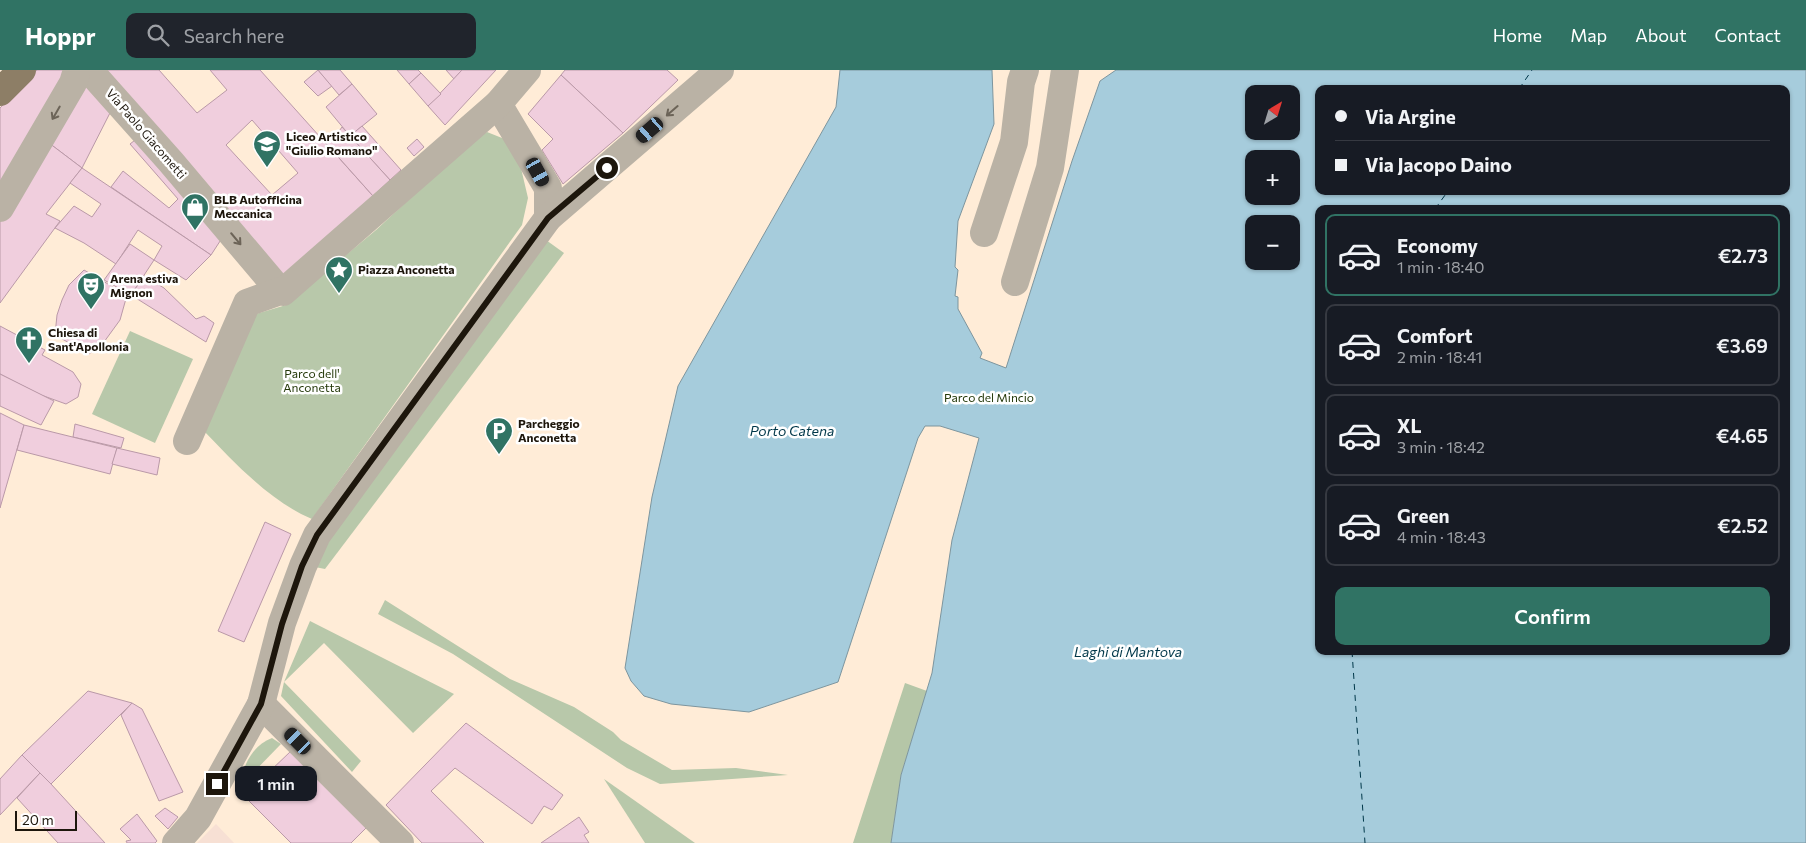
<!DOCTYPE html>
<html lang="en">
<head>
<meta charset="utf-8">
<style>
	body { margin:0; font-family:Commissioner,sans-serif; background:#20242c; color:#f1f3f6; height:100vh; display:flex; flex-direction:column; font-size:19px; white-space:nowrap }
	* { box-sizing:border-box; margin:0 }
	p { font-size:16px; color:#9ea1a6 }
	.icon { flex:none; width:28px; height:28px; fill:none; stroke:currentColor; stroke-width:2; stroke-linecap:round; stroke-linejoin:round }
	.map { position:relative; flex:1; overflow:hidden }
	.drawer { position:absolute; left:1315px; top:135px; width:475px; height:450px; display:flex; flex-direction:column; background:#171b24; border-radius:10px; box-shadow:0 1px 4px #0004 }
	.drawer>* { flex:none }
	.banner { position:absolute; left:1315px; top:15px; width:475px; height:110px; border-radius:10px; box-shadow:0 1px 4px #0004; display:grid; align-content:center; height:110px; padding:0 20px; background:#171b24 }
	.needle { width:32px; rotate:38deg }
	.buttons { position:absolute; left:1245px; top:15px; display:grid; gap:10px }
	.buttons a { display:grid; place-items:center; width:55px; height:55px; border-radius:10px; background:#171b24; box-shadow:0 1px 4px #0004; font-size:25px }
	.scale { position:absolute; left:15px; bottom:12px; width:62px; box-sizing:border-box; padding-left:5px; border:2px solid #1d160c; border-top:0; font-size:14px; line-height:18px; white-space:nowrap; color:#1d160c; -webkit-text-stroke:4px #fff; paint-order:stroke }
	.end { position:absolute; width:22px; height:22px; margin:-11px; border:6px solid #1d160c; background:#fff; box-shadow:0 0 0 2px #fff }
	.from { border-radius:50% }
	.bubble { position:absolute; height:35px; border-radius:10px; background:#171b24; box-shadow:0 1px 4px #0004; font-size:16px; font-weight:600; line-height:35px; text-align:center }
	.car { position:absolute; width:15px; height:30px; margin:-15px -8px; border-radius:6px; box-shadow:0 0 4px 1px #0007; background:linear-gradient(#222 24%,#8ab4d8 0 40%,#222 0 76%,#8ab4d8 0 86%,#222 0) }
	.banner b { display:flex; align-items:center; gap:18px; height:48px; font-size:19px }
	.banner b+b { border-top:1px solid #363941 }
	.banner i { width:12px; height:12px; background:#f1f3f6 }
	ul { padding:9px 0 0; list-style:none }
	li { display:flex; align-items:center; gap:15px; height:82px; margin:0 10px 8px; padding:0 10px; border:2px solid #363941; border-radius:10px }
	li div { flex:1 }
	li b { display:block; font-size:19px }
	li em { font-style:normal; font-weight:600 }
	li.on { border-color:#307364 }
	li>.icon { width:45px; height:45px; stroke-width:1.5 }
	.primary-button { display:flex; gap:10px; margin-top:auto; padding:10px 20px }
	.primary-button a { flex:1; height:58px; border-radius:10px; background:#307364; color:#fff; font-size:20px; font-weight:600; line-height:58px; text-align:center }
	header { display:flex; align-items:center; gap:30px; box-sizing:border-box; height:70px; padding:0 25px; background:#307364; color:#fff }
	header strong { font-size:24px }
	nav { display:flex; gap:28px; margin-inline-start:auto; font-size:18px }
	.search { width:350px; height:45px; background:#20242c; display:flex; align-items:center; gap:12px; box-sizing:border-box; padding:0 18px; border-radius:10px; color:#9ea1a6; font-size:19px }
	.map>svg:first-child { display:block }
</style>
</head>
<body>
<header>
<strong>Hoppr</strong>
<div class="search"><svg class="icon" aria-label="search" viewBox="0 0 24 24"><circle cx="10" cy="10" r="6"/><path d="M15 15l6 6"/></svg>Search here</div>
<nav><a>Home</a><a>Map</a><a>About</a><a>Contact</a></nav>
</header>
<div class="map">
<svg width="1806" height="773" viewBox="0 0 1806 773">
	<rect width="100%" height="100%" fill="#ffecd7"/>
	<polygon fill="#f7e0d4" points="216,754 234,773 197,773"/>
	<g fill="#b8c8aa">
		<path d="M487,62L507,70L520,94L528,128L522,155L312,449C269,431 234,392 202,359L256,244L286,235L376,160L470,73Z"/>
		<polygon points="546,170 564,183 325,499 315,497 333,464"/>
		<polygon points="130,261 193,289 155,373 92,344"/>
		<polygon points="385,530 510,609 574,637 613,662 621,670 672,700 736,698 788,705 660,714 627,698 453,584 378,544"/>
		<polygon points="310,551 454,624 413,663 324,573 284,612 361,691 352,702 281,626 284,612"/>
		<path d="M272,668L281,674L247,709L242,705C247,688 255,675 272,668Z"/>
		<polygon points="604,709 695,773 645,773"/>
	</g>
	<polygon fill="#b5c6a7" points="905,613 927,621 901,705 891,773 853,773"/>
	<path fill="#a6ccdc" stroke="#7d959e" fill-rule="evenodd" d="M840,0H992L994,54L958,151L955,197L958,200L955,226L958,227V239L982,283L980,288L1006,298L1072,91L1100,11L1116,0H1806V773H891L901,705L932,603L952,470L979,368L940,356H925L918,368L838,612L749,642L671,634L644,626L631,611L625,598L652,427L678,316L836,37ZM1319,19H1786V121H1319ZM1254,24H1291V61H1254ZM1254,89H1291V126H1254ZM1319,139H1786V581H1319ZM1254,154H1291V191H1254Z"/>
	<g fill="none" stroke-linecap="round" stroke-linejoin="round">
		<g stroke="#003749" stroke-width="1" stroke-dasharray="6 5" stroke-linecap="butt">
			<polyline points="1519,19 1532,0"/>
			<polyline points="1435,139 1448,121"/>
			<polyline points="1352,581 1365,773"/>
		</g>
	</g>
	<g fill="#f0cedd" stroke="#ba99a8" fill-rule="evenodd">
		<polygon points="37,0 71,0 6,116 0,110 0,38"/>
		<path d="M103,0H159L197,43L227,20L210,0H260L373,126L282,211ZM252,50L298,103L272,125L226,75Z"/>
		<polygon points="318,0 332,16 318,26 304,12"/>
		<polygon points="318,0 340,0 352,14 339,25"/>
		<polygon points="397,0 418,0 421,3 409,14"/>
		<polygon points="446,0 462,0 454,9"/>
		<polygon points="462,0 496,0 445,55 428,36"/>
		<polygon points="565,0 667,0 678,10 623,63 561,5"/>
		<polygon points="421,3 441,24 428,36 409,14"/>
		<polygon points="561,5 623,63 563,114 542,80 553,69 528,44"/>
		<polygon points="84,7 113,37 82,98 49,73"/>
		<polygon points="352,14 377,44 350,66 326,37"/>
		<polygon points="362,56 401,100 390,110 350,66"/>
		<polygon points="342,57 390,110 373,126 324,71 334,61 337,64"/>
		<polygon points="139,67 224,165 211,185 111,117 123,101 169,138 178,129 130,74"/>
		<polygon points="417,69 424,77 414,86 407,78"/>
		<polygon points="49,73 82,98 46,144 60,151 0,233 0,151"/>
		<polygon points="82,98 211,185 186,210 154,190 162,176 138,160 116,194 84,173 55,158 74,136 92,147 101,134 70,113"/>
		<polygon points="130,174 154,190 131,225 104,210"/>
		<polygon points="84,200 127,225 120,250 104,272 89,284 55,265 57,245 62,230 69,215"/>
		<polygon points="144,206 164,218 196,249 204,246 214,253 206,272 131,225"/>
		<polygon points="0,256 45,280 42,285 73,302 81,314 78,327 66,334 41,325 0,304"/>
		<polygon points="0,304 54,331 41,355 0,336"/>
		<polygon points="0,343 24,355 0,438"/>
		<polygon points="75,354 124,368 121,378 73,367"/>
		<polygon points="24,355 117,378 110,404 17,380"/>
		<polygon points="117,378 160,388 157,405 112,394"/>
		<polygon points="265,452 291,464 244,572 218,561"/>
		<polygon points="88,621 132,633 51,714 22,685"/>
		<polygon points="132,633 142,639 183,722 159,731 121,645"/>
		<polygon points="466,653 563,725 552,740 544,736 532,754 455,698 431,721 484,773 422,773 386,735"/>
		<polygon points="291,681 368,756 351,773 291,773 244,726"/>
		<polygon points="22,685 40,703 0,745 0,709"/>
		<polygon points="40,703 51,714 105,773 58,773 17,728"/>
		<polygon points="165,738 178,747 168,759 155,746"/>
		<polygon points="137,744 157,771 155,773 127,773 126,771 131,770 120,759"/>
		<polygon points="579,747 589,762 584,765 589,773 541,773"/>
	</g>
	<g fill="none" stroke-linecap="round" stroke-linejoin="round">
		<g stroke="#bab2a5" stroke-width="28">
			<polyline points="89,0 171,92 280,221"/>
			<polyline points="498,34 548,118 548,148"/>
			<polyline points="0,138 73,13 77,0"/>
			<polyline points="984,163 1014,72 1021,12 1025,0"/>
			<polyline points="1015,212 1050,98 1065,0"/>
			<polyline points="187,371 247,233 280,221 283,222 498,34 527,0"/>
			<polyline points="261,634 400,773"/>
			<polyline points="176,773 198,748 261,634 282,553 303,496 317,465 548,148 720,0"/>
		</g>
		<polyline stroke="#8d7e66" stroke-width="28" points="0,22 22,0"/>
	</g>
	<defs><path id="oneway-shaft" d="M-6 0H5M1.5-3L5.5 0L1.5 3" fill="none" stroke-width="1.6" stroke-linecap="round" stroke-linejoin="round" transform="scale(1.25)"/></defs>
	<g stroke="#6c6458">
		<use href="#oneway-shaft" transform="translate(672 41) rotate(139)"/>
		<use href="#oneway-shaft" transform="translate(56 43) rotate(120)"/>
		<use href="#oneway-shaft" transform="translate(236 169) rotate(50)"/>
	</g>
	<g fill="none" stroke-linecap="round" stroke-linejoin="round">
		<polyline stroke="#1d160c" stroke-width="6" points="217,714 261,634 282,554 302,496 317,465 548,148 607,98"/>
	</g>
	<defs>
		<g id="school-pin" transform="scale(1.4375)"><path d="M0 17L-7.5 6A9.5 9.5 0 1 1 7.5 6Z" fill="#307364" stroke="#fff"/><path d="M0-5L7-2L0 1L-7-2ZM-4 1L0 2.5L4 1V4Q0 6-4 4Z" fill="#fff"/></g>
		<g id="shop-pin" transform="scale(1.4375)"><path d="M0 17L-7.5 6A9.5 9.5 0 1 1 7.5 6Z" fill="#307364" stroke="#fff"/><path d="M-5-2.5h2.3a2.7 3.5 0 0 1 5.4 0H5L5.5 6h-11ZM-1.5-2.5h3a1.5 2.3 0 0 0-3 0Z" fill="#fff"/></g>
		<g id="sight-pin" transform="scale(1.4375)"><path d="M0 17L-7.5 6A9.5 9.5 0 1 1 7.5 6Z" fill="#307364" stroke="#fff"/><path d="M0-6L1.8-2.2L6-1.7L2.9 1.2L3.7 5.4L0 3.3L-3.7 5.4L-2.9 1.2L-6-1.7L-1.8-2.2Z" fill="#fff"/></g>
		<g id="theatre-pin" transform="scale(1.4375)"><path d="M0 17L-7.5 6A9.5 9.5 0 1 1 7.5 6Z" fill="#307364" stroke="#fff"/><path d="M-5-5.5Q0-4 5-5.5V0Q5 5 0 6Q-5 5-5 0ZM-3.3-2.5H-1v1.5H-3.3ZM1-2.5H3.3v1.5H1ZM-2.8 1Q0 5.5 2.8 1Z" fill="#fff"/></g>
		<g id="church-pin" transform="scale(1.4375)"><path d="M0 17L-7.5 6A9.5 9.5 0 1 1 7.5 6Z" fill="#307364" stroke="#fff"/><path d="M-1.2-6h2.4v3.5h3.3v2.4h-3.3V6h-2.4V-.1h-3.3v-2.4h3.3Z" fill="#fff"/></g>
		<g id="parking-pin" transform="scale(1.4375)"><path d="M0 17L-7.5 6A9.5 9.5 0 1 1 7.5 6Z" fill="#307364" stroke="#fff"/><path d="M-3.5-5.5H1a3.5 3.5 0 0 1 0 7H-1V5.5H-3.5ZM-1-3.4V-.6H.8a1.4 1.4 0 0 0 0-2.8Z" fill="#fff"/></g>
	</defs>
	<g fill-rule="evenodd">
		<use href="#school-pin" x="267" y="74"/>
		<use href="#shop-pin" x="195" y="137"/>
		<use href="#sight-pin" x="339" y="200"/>
		<use href="#theatre-pin" x="91" y="216"/>
		<use href="#church-pin" x="29" y="270"/>
		<use href="#parking-pin" x="499" y="361"/>
	</g>
	<g text-anchor="middle" stroke-width="5" stroke-linejoin="round" paint-order="stroke">
		<g font-size="12" fill="#1d160c" stroke="#fff">
			<text transform="translate(146 64) rotate(49)" y="4">Via Paolo Giacometti</text>
		</g>
		<g font-size="12" font-weight="bold" fill="#1d160c" stroke="#fff" text-anchor="start">
			<text x="286" y="71">Liceo Artistico<tspan x="286" dy="14">"Giulio Romano"</tspan></text>
			<text x="214" y="134">BLB Autofficina<tspan x="214" dy="14">Meccanica</tspan></text>
			<text x="358" y="204">Piazza Anconetta</text>
			<text x="110" y="213">Arena estiva<tspan x="110" dy="14">Mignon</tspan></text>
			<text x="48" y="267">Chiesa di<tspan x="48" dy="14">Sant'Apollonia</tspan></text>
			<text x="518" y="358">Parcheggio<tspan x="518" dy="14">Anconetta</tspan></text>
		</g>
		<g font-size="12" fill="#233808" stroke="#fff">
			<text x="312" y="308">Parco dell'<tspan x="312" dy="14">Anconetta</tspan></text>
			<text x="989" y="332">Parco del Mincio</text>
		</g>
		<g font-size="14" font-style="italic" fill="#003749" stroke="#fff">
			<text x="792" y="366">Porto Catena</text>
			<text x="1128" y="587">Laghi di Mantova</text>
		</g>
	</g>
</svg>
<div class="buttons">
<a><svg class="needle" viewBox="-14 -14 28 28"><path d="M0-13l5 13h-10z" fill="#e53935"/><path d="M0 13l5-13h-10z" fill="#9ea1a6"/></svg></a>
<a>+</a>
<a>−</a>
</div>
<div class="scale">20 m</div>
<i class="end from" style="left:607px;top:98px"></i>
<i class="end" style="left:217px;top:714px"></i>
<div class="bubble" style="left:235px;top:696px;width:82px">1 min</div>
<i class="car" style="left:650px;top:60px;rotate:229deg"></i>
<i class="car" style="left:538px;top:102px;rotate:151deg"></i>
<i class="car" style="left:298px;top:671px;rotate:315deg"></i>
<div class="banner">
<b><i class="from"></i>Via Argine</b>
<b><i></i>Via Jacopo Daino</b>
</div>
<section class="drawer">
<ul>
<li class="on"><svg class="icon" aria-label="car" viewBox="0 0 24 24"><path d="M5 17H2v-5l4-1 3-4h7l3 4 3 1v5h-3M9 17h6M6 11h13"/><circle cx="7" cy="17" r="2"/><circle cx="17" cy="17" r="2"/></svg><div><b>Economy</b><p>1 min · 18:40</p></div><em>€2.73</em></li>
<li><svg class="icon" aria-label="car" viewBox="0 0 24 24"><path d="M5 17H2v-5l4-1 3-4h7l3 4 3 1v5h-3M9 17h6M6 11h13"/><circle cx="7" cy="17" r="2"/><circle cx="17" cy="17" r="2"/></svg><div><b>Comfort</b><p>2 min · 18:41</p></div><em>€3.69</em></li>
<li><svg class="icon" aria-label="car" viewBox="0 0 24 24"><path d="M5 17H2v-5l4-1 3-4h7l3 4 3 1v5h-3M9 17h6M6 11h13"/><circle cx="7" cy="17" r="2"/><circle cx="17" cy="17" r="2"/></svg><div><b>XL</b><p>3 min · 18:42</p></div><em>€4.65</em></li>
<li><svg class="icon" aria-label="car" viewBox="0 0 24 24"><path d="M5 17H2v-5l4-1 3-4h7l3 4 3 1v5h-3M9 17h6M6 11h13"/><circle cx="7" cy="17" r="2"/><circle cx="17" cy="17" r="2"/></svg><div><b>Green</b><p>4 min · 18:43</p></div><em>€2.52</em></li>
</ul>
<div class="primary-button"><a>Confirm</a></div>
</section>
</div>
</body>
</html>
